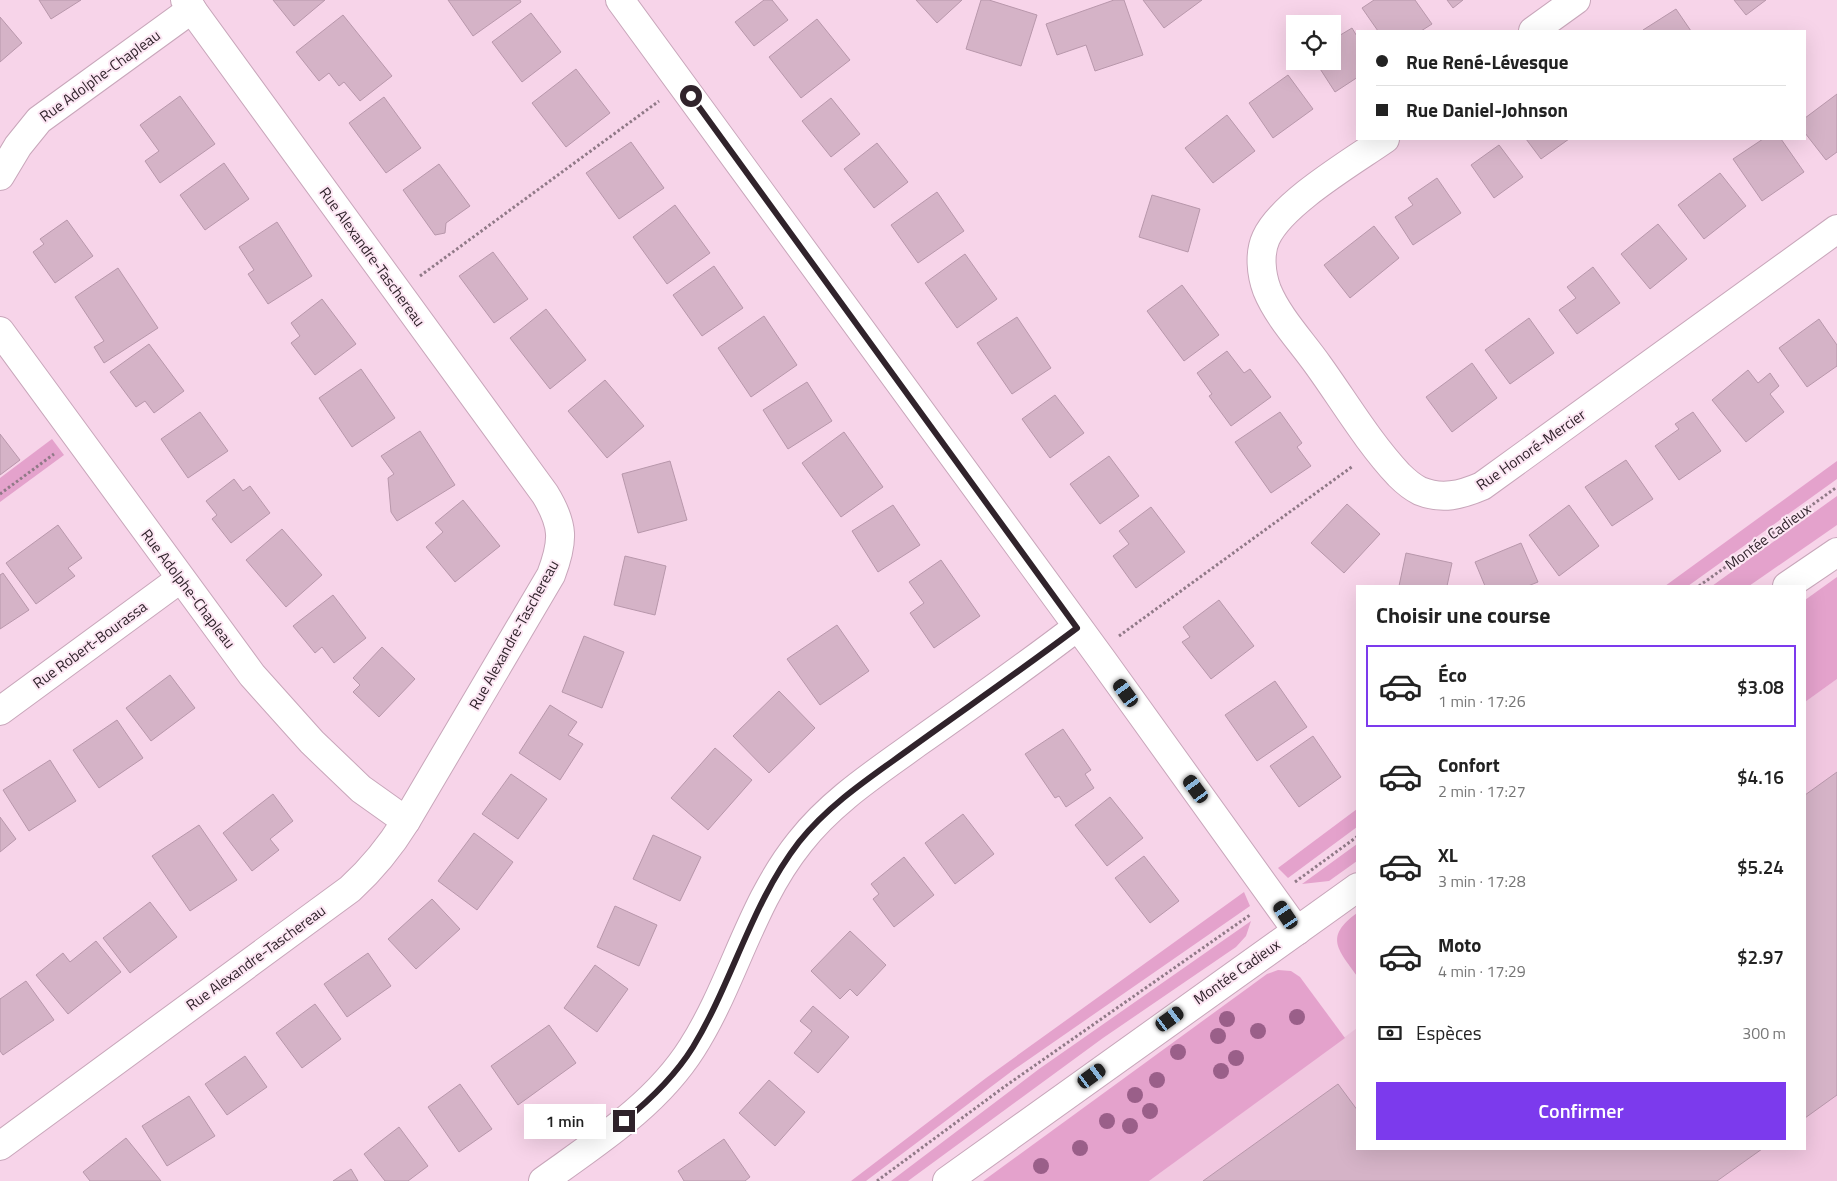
<!DOCTYPE html>
<html lang="fr">
<head>
<meta charset="utf-8">
<style>
	body { margin:0; font-family:"Titillium Web",sans-serif; background:#f6f6f6; color:#222; height:100vh; display:flex; flex-direction:column; font-size:19px; white-space:nowrap }
	* { box-sizing:border-box; margin:0 }
	p { font-size:16px; color:#767676 }
	.icon { flex:none; width:28px; height:28px; fill:none; stroke:currentColor; stroke-width:2; stroke-linecap:round; stroke-linejoin:round }
	.map { position:relative; flex:1; overflow:hidden }
	.details { position:absolute; left:1356px; top:585px; width:450px; height:565px; display:flex; flex-direction:column; background:#fff; border-radius:0px; box-shadow:0 5px 20px #0002 }
	.details>* { flex:none }
	.hud { position:absolute; left:1356px; top:30px; width:450px; height:110px; border-radius:0px; box-shadow:0 5px 20px #0002; display:grid; align-content:center; height:110px; padding:0 20px; background:#fff }
	.tools { position:absolute; left:1286px; top:15px; display:grid; gap:10px }
	.tools a { display:grid; place-items:center; width:55px; height:55px; border-radius:0px; background:#fff; box-shadow:0 5px 20px #0002; font-size:25px }
	.end { position:absolute; width:22px; height:22px; margin:-11px; border:6px solid #30232b; background:#fff; box-shadow:0 0 0 2px #fff }
	.from { border-radius:50% }
	.bubble { position:absolute; height:35px; border-radius:0px; background:#fff; box-shadow:0 5px 20px #0002; font-size:16px; font-weight:600; line-height:35px; text-align:center }
	.car { position:absolute; width:15px; height:30px; margin:-15px -8px; border-radius:6px; box-shadow:0 0 4px 1px #0007; background:linear-gradient(#222 24%,#8ab4d8 0 40%,#222 0 76%,#8ab4d8 0 86%,#222 0) }
	.hud b { display:flex; align-items:center; gap:18px; height:48px; font-size:19px }
	.hud b+b { border-top:1px solid #e0e0e0 }
	.hud i { width:12px; height:12px; background:#222 }
	ul { padding:0; list-style:none }
	li { display:flex; align-items:center; gap:15px; height:82px; margin:0 10px 8px; padding:0 10px; border:2px solid transparent; border-radius:0px }
	li div { flex:1 }
	li b { display:block; font-size:19px }
	li em { font-style:normal; font-weight:600 }
	li.current { border-color:#7c3aed }
	li>.icon { width:45px; height:45px; stroke-width:1.5 }
	h2 { padding:0 20px; font-size:22px; line-height:60px }
	.pay { display:flex; align-items:center; gap:12px; height:55px; padding:0 20px; font-size:19px }
	.pay p { margin-inline-start:auto }
	.action { display:flex; gap:10px; margin-top:auto; padding:10px 20px }
	.action a { flex:1; height:58px; border-radius:0px; background:#7c3aed; color:#fff; font-size:20px; font-weight:600; line-height:58px; text-align:center }
	.map>svg:first-child { display:block }
</style>
</head>
<body>
<div class="map">
<svg width="1837" height="1181" viewBox="0 0 1837 1181">
	<rect width="100%" height="100%" fill="#f7d4e9"/>
	<polygon fill="#f1c7e0" points="1837,679 1837,1181 1149,1181 1357,1028 1358,1149 1805,1149 1805,702"/>
	<g fill="#e4a2cc">
		<polygon points="52,439 64,455 0,502 0,478"/>
		<polygon points="1837,461 1837,479 1688,586 1665,586"/>
		<polygon points="1837,496 1837,525 1749,586 1712,586"/>
		<polygon points="1837,577 1837,679 1805,702 1805,600"/>
		<polygon points="1357,809 1357,827 1288,878 1278,868"/>
		<polygon points="1357,844 1357,861 1329,881 1302,884"/>
		<polygon points="1244,892 1250,906 1012,1071 866,1181 851,1181 986,1078"/>
		<path d="M1357,913V976C1338,949 1324,937 1357,913Z"/>
		<polygon points="1251,921 1246,936 1236,947 1103,1038 908,1181 891,1181 1039,1069"/>
		<polygon points="1278,970 1291,971 1300,977 1345,1038 1149,1181 983,1181 1267,974"/>
	</g>
	<g fill="#d5b3c7" stroke="#b897ab">
		<polygon points="39,0 81,0 51,19"/>
		<polygon points="273,0 325,0 294,26"/>
		<polygon points="448,0 520,0 521,2 473,36"/>
		<polygon points="764,0 772,0 788,20 754,46 735,22"/>
		<polygon points="916,0 962,0 937,23"/>
		<polygon points="981,0 989,0 1037,15 1021,66 966,49"/>
		<polygon points="1114,0 1124,0 1143,55 1095,71 1086,45 1057,55 1046,24"/>
		<polygon points="1143,0 1202,0 1164,28"/>
		<polygon points="1374,0 1415,0 1432,24 1421,31 1378,31 1362,8"/>
		<polygon points="1447,0 1463,0 1453,8"/>
		<polygon points="1734,0 1766,0 1746,15"/>
		<polygon points="1676,9 1691,31 1644,31 1643,30"/>
		<polygon points="531,13 561,52 522,82 492,42"/>
		<polygon points="343,15 392,76 360,101 344,82 339,86 329,73 319,81 296,52"/>
		<polygon points="0,17 22,43 0,62"/>
		<polygon points="817,19 850,60 801,98 769,57"/>
		<polygon points="1352,28 1358,38 1358,77 1335,92 1315,61 1332,61 1332,40"/>
		<polygon points="576,69 610,113 566,147 532,103"/>
		<polygon points="1288,75 1313,109 1273,138 1249,103"/>
		<polygon points="1837,94 1837,152 1826,160 1805,133 1805,118"/>
		<polygon points="180,96 215,144 160,183 145,161 159,151 140,125"/>
		<polygon points="384,97 421,148 386,173 349,123"/>
		<polygon points="831,98 860,134 831,157 802,121"/>
		<polygon points="1227,115 1255,151 1213,183 1185,148"/>
		<polygon points="1526,139 1569,139 1541,159"/>
		<polygon points="1763,139 1781,139 1804,172 1762,201 1733,159"/>
		<polygon points="631,142 664,188 619,219 586,173"/>
		<polygon points="877,143 908,182 874,208 844,169"/>
		<polygon points="1499,145 1523,177 1494,198 1471,165"/>
		<polygon points="224,163 249,199 205,230 180,195"/>
		<polygon points="439,164 470,206 446,223 445,233 435,235 403,190"/>
		<polygon points="1720,173 1746,206 1704,239 1678,205"/>
		<polygon points="1437,178 1461,213 1413,245 1395,217 1413,205 1408,198"/>
		<polygon points="937,192 964,231 918,263 891,225"/>
		<polygon points="1152,195 1200,209 1188,252 1139,237"/>
		<polygon points="675,205 710,253 667,284 633,237"/>
		<polygon points="67,220 93,256 55,283 33,252 44,244 40,239"/>
		<polygon points="277,222 312,276 268,304 248,274 254,270 239,247"/>
		<polygon points="1658,224 1687,259 1650,289 1621,254"/>
		<polygon points="1374,226 1399,258 1350,298 1324,265"/>
		<polygon points="493,252 528,299 494,323 459,276"/>
		<polygon points="965,254 997,299 957,328 925,283"/>
		<polygon points="714,266 743,308 702,336 673,295"/>
		<polygon points="1593,267 1620,303 1577,334 1559,310 1576,298 1567,287"/>
		<polygon points="118,268 158,328 104,363 94,347 104,341 75,297"/>
		<polygon points="1182,285 1219,335 1184,361 1147,311"/>
		<polygon points="322,299 356,344 315,375 291,343 300,336 291,323"/>
		<polygon points="546,309 586,360 550,389 510,338"/>
		<polygon points="764,316 797,365 751,397 718,348"/>
		<polygon points="1017,317 1051,368 1012,394 977,343"/>
		<polygon points="1529,318 1554,353 1510,384 1485,350"/>
		<polygon points="1819,319 1837,345 1837,366 1807,387 1779,348"/>
		<polygon points="149,344 184,391 154,413 145,401 136,407 110,372"/>
		<polygon points="1227,351 1244,373 1250,369 1271,397 1231,426 1209,396 1212,394 1197,373"/>
		<polygon points="1472,363 1497,398 1452,432 1426,397"/>
		<polygon points="361,369 395,418 352,447 319,398"/>
		<polygon points="1748,370 1758,383 1770,373 1779,386 1770,394 1784,412 1746,442 1712,400"/>
		<polygon points="605,380 644,426 607,458 568,411"/>
		<polygon points="807,382 832,421 788,449 763,410"/>
		<polygon points="1055,395 1084,433 1050,458 1022,419"/>
		<polygon points="200,412 228,451 188,478 161,439"/>
		<polygon points="1280,412 1302,443 1297,447 1311,466 1271,493 1235,442"/>
		<polygon points="1693,412 1721,451 1679,480 1655,446 1679,429 1675,424"/>
		<polygon points="420,431 455,485 397,521 391,512 388,478 394,474 381,456"/>
		<polygon points="844,432 883,487 841,517 802,463"/>
		<polygon points="0,434 20,460 0,475"/>
		<polygon points="1109,456 1139,496 1100,524 1070,484"/>
		<polygon points="1626,460 1653,499 1612,526 1585,487"/>
		<polygon points="670,461 687,520 638,533 622,474"/>
		<polygon points="234,479 243,491 250,486 270,513 231,543 212,519 217,515 206,501"/>
		<polygon points="463,500 500,546 455,582 426,547 443,532 435,523"/>
		<polygon points="1347,504 1380,534 1344,573 1311,543"/>
		<polygon points="893,505 920,545 878,572 852,531"/>
		<polygon points="1569,505 1599,546 1559,576 1529,535"/>
		<polygon points="1151,507 1185,552 1136,588 1113,556 1129,544 1119,531"/>
		<polygon points="58,525 82,558 68,568 75,576 36,604 6,563"/>
		<polygon points="282,529 322,575 286,607 246,560"/>
		<polygon points="1521,543 1538,582 1528,586 1485,586 1475,562"/>
		<polygon points="1406,553 1452,563 1447,586 1399,586"/>
		<polygon points="625,556 666,566 655,615 614,605"/>
		<polygon points="941,560 980,616 934,648 910,613 924,603 909,582"/>
		<polygon points="3,573 29,610 0,629 0,575"/>
		<polygon points="333,595 366,638 334,663 322,647 315,653 293,626"/>
		<polygon points="1219,600 1254,646 1211,679 1182,642 1190,637 1183,627"/>
		<polygon points="837,625 869,671 820,705 787,659"/>
		<polygon points="584,636 624,652 602,708 562,692"/>
		<polygon points="382,647 415,679 379,717 353,692 360,685 353,678"/>
		<polygon points="170,675 195,708 151,741 126,708"/>
		<polygon points="1275,681 1307,727 1257,761 1225,715"/>
		<polygon points="779,691 815,728 769,773 733,736"/>
		<polygon points="550,705 577,722 568,735 583,744 560,780 519,753"/>
		<polygon points="117,720 143,758 99,788 73,750"/>
		<polygon points="1063,729 1091,770 1085,774 1094,788 1066,807 1059,796 1055,798 1025,754"/>
		<polygon points="1313,736 1341,777 1299,807 1270,766"/>
		<polygon points="715,748 752,780 708,830 671,798"/>
		<polygon points="50,760 76,801 29,831 3,790"/>
		<polygon points="1837,772 1837,1095 1805,1118 1805,795"/>
		<polygon points="511,774 547,799 518,839 482,814"/>
		<polygon points="273,794 293,821 270,839 279,850 252,871 223,833"/>
		<polygon points="1110,797 1143,838 1107,866 1075,825"/>
		<polygon points="963,814 994,854 955,884 925,843"/>
		<polygon points="0,817 16,839 0,852"/>
		<polygon points="199,825 237,880 190,911 152,856"/>
		<polygon points="474,833 513,862 477,910 438,881"/>
		<polygon points="653,835 701,857 680,901 633,879"/>
		<polygon points="1144,856 1179,901 1150,923 1115,878"/>
		<polygon points="904,857 934,895 894,927 873,899 879,894 871,884"/>
		<polygon points="432,899 460,929 416,969 388,939"/>
		<polygon points="150,902 177,937 130,973 103,938"/>
		<polygon points="615,906 657,925 639,966 597,947"/>
		<polygon points="850,931 886,965 857,996 850,989 840,999 811,971"/>
		<polygon points="96,941 121,972 68,1014 36,975 63,953 70,962"/>
		<polygon points="368,953 391,986 347,1017 324,984"/>
		<polygon points="595,965 628,989 597,1032 564,1008"/>
		<polygon points="26,981 54,1020 3,1055 0,1051 0,999"/>
		<polygon points="315,1004 341,1039 302,1068 276,1033"/>
		<polygon points="813,1006 849,1037 818,1073 794,1053 812,1031 800,1021"/>
		<polygon points="549,1025 576,1063 518,1105 491,1066"/>
		<polygon points="245,1056 267,1087 227,1115 205,1084"/>
		<polygon points="769,1080 805,1112 775,1146 739,1113"/>
		<polygon points="460,1084 492,1129 459,1152 428,1107"/>
		<polygon points="1338,1084 1358,1111 1358,1149 1762,1149 1717,1181 1203,1181"/>
		<polygon points="189,1096 215,1136 167,1166 142,1126"/>
		<polygon points="399,1127 428,1166 408,1181 385,1181 364,1154"/>
		<polygon points="126,1138 161,1181 90,1181 83,1172"/>
		<polygon points="724,1139 750,1177 745,1181 684,1181 678,1171"/>
		<polygon points="351,1169 358,1181 333,1181"/>
	</g>
	<g fill="none" stroke-linecap="round" stroke-linejoin="round">
		<g stroke="#c8a6ba" stroke-width="30">
			<g id="minor">
				<polyline points="620,0 1103,661 1297,931"/>
				<polyline points="1533,31 1576,0"/>
				<path d="M1385,139C1352,162 1282,203 1266,238C1259,253 1261,274 1267,290C1278,317 1301,341 1318,365C1344,401 1368,442 1399,475C1405,481 1412,487 1420,491C1442,500 1461,495 1482,486L1837,229"/>
				<polyline points="0,176 18,146 39,120 192,9"/>
				<polyline points="0,331 252,675 312,742 361,789 406,821"/>
				<polyline points="1787,586 1837,552"/>
				<polyline points="0,711 180,579"/>
				<path d="M0,1146L350,889C373,868 390,847 406,821L551,575C564,541 564,525 545,494L185,0"/>
				<path d="M543,1181C597,1142 656,1105 692,1048C734,982 750,904 800,842C832,801 876,773 917,743C971,705 1025,667 1077,627"/>
				<polyline points="947,1181 1358,887"/>
			</g>
		</g>
		<g stroke="#907987" stroke-width="3" stroke-dasharray="2.5 2.5" stroke-linecap="butt">
			<polyline points="420,276 659,101"/>
			<polyline points="0,494 54,454"/>
			<polyline points="1699,586 1837,487"/>
			<polyline points="1119,636 1353,466"/>
			<polyline points="1295,882 1358,836"/>
			<polyline points="877,1181 1004,1087 1250,915"/>
		</g>
		<use href="#minor" stroke="#fff" stroke-width="28"/>
	</g>
	<g fill="#9a5f89">
		<circle cx="1297" cy="1017" r="8"/>
		<circle cx="1227" cy="1019" r="8"/>
		<circle cx="1258" cy="1031" r="8"/>
		<circle cx="1218" cy="1036" r="8"/>
		<circle cx="1178" cy="1052" r="8"/>
		<circle cx="1236" cy="1058" r="8"/>
		<circle cx="1221" cy="1071" r="8"/>
		<circle cx="1157" cy="1080" r="8"/>
		<circle cx="1135" cy="1095" r="8"/>
		<circle cx="1150" cy="1111" r="8"/>
		<circle cx="1107" cy="1121" r="8"/>
		<circle cx="1130" cy="1126" r="8"/>
		<circle cx="1080" cy="1148" r="8"/>
		<circle cx="1041" cy="1166" r="8"/>
	</g>
	<g fill="none" stroke-linecap="round" stroke-linejoin="round">
		<path stroke="#30232b" stroke-width="6" d="M624,1121C650,1100 675,1076 693,1047C733,981 751,904 799,842C831,802 874,775 915,745C969,706 1024,668 1077,628L691,96"/>
	</g>
	<g text-anchor="middle" stroke-width="4" stroke-linejoin="round" paint-order="stroke">
		<g font-size="15" fill="#30232b" stroke="#fce6f3">
			<text transform="translate(100 76) rotate(-36)" y="5">Rue Adolphe-Chapleau</text>
			<text transform="translate(372 257) rotate(54)" y="5">Rue Alexandre-Taschereau</text>
			<text transform="translate(1531 450) rotate(-35)" y="5">Rue Honoré-Mercier</text>
			<text transform="translate(1768 537) rotate(-36)" y="5">Montée Cadieux</text>
			<text transform="translate(188 589) rotate(53)" y="5">Rue Adolphe-Chapleau</text>
			<text transform="translate(514 635) rotate(-61)" y="5">Rue Alexandre-Taschereau</text>
			<text transform="translate(90 645) rotate(-36)" y="5">Rue Robert-Bourassa</text>
			<text transform="translate(256 958) rotate(-36)" y="5">Rue Alexandre-Taschereau</text>
			<text transform="translate(1237 972) rotate(-35)" y="5">Montée Cadieux</text>
		</g>
	</g>
</svg>
<div class="tools">
<a><svg class="icon" aria-label="locate" viewBox="0 0 24 24"><circle cx="12" cy="12" r="6"/><path d="M12 2v4M12 18v4M2 12h4M18 12h4"/></svg></a>
</div>
<i class="end from" style="left:691px;top:96px"></i>
<i class="end" style="left:624px;top:1121px"></i>
<div class="bubble" style="left:524px;top:1104px;width:82px">1 min</div>
<i class="car" style="left:1126px;top:693px;rotate:324deg"></i>
<i class="car" style="left:1196px;top:789px;rotate:324deg"></i>
<i class="car" style="left:1286px;top:915px;rotate:326deg"></i>
<i class="car" style="left:1170px;top:1019px;rotate:54deg"></i>
<i class="car" style="left:1092px;top:1076px;rotate:54deg"></i>
<div class="hud">
<b><i class="from"></i>Rue René-Lévesque</b>
<b><i></i>Rue Daniel-Johnson</b>
</div>
<section class="details">
<h2>Choisir une course</h2>
<ul>
<li class="current"><svg class="icon" aria-label="car" viewBox="0 0 24 24"><path d="M5 17H2v-5l4-1 3-4h7l3 4 3 1v5h-3M9 17h6M6 11h13"/><circle cx="7" cy="17" r="2"/><circle cx="17" cy="17" r="2"/></svg><div><b>Éco</b><p>1 min · 17:26</p></div><em>$3.08</em></li>
<li><svg class="icon" aria-label="car" viewBox="0 0 24 24"><path d="M5 17H2v-5l4-1 3-4h7l3 4 3 1v5h-3M9 17h6M6 11h13"/><circle cx="7" cy="17" r="2"/><circle cx="17" cy="17" r="2"/></svg><div><b>Confort</b><p>2 min · 17:27</p></div><em>$4.16</em></li>
<li><svg class="icon" aria-label="car" viewBox="0 0 24 24"><path d="M5 17H2v-5l4-1 3-4h7l3 4 3 1v5h-3M9 17h6M6 11h13"/><circle cx="7" cy="17" r="2"/><circle cx="17" cy="17" r="2"/></svg><div><b>XL</b><p>3 min · 17:28</p></div><em>$5.24</em></li>
<li><svg class="icon" aria-label="car" viewBox="0 0 24 24"><path d="M5 17H2v-5l4-1 3-4h7l3 4 3 1v5h-3M9 17h6M6 11h13"/><circle cx="7" cy="17" r="2"/><circle cx="17" cy="17" r="2"/></svg><div><b>Moto</b><p>4 min · 17:29</p></div><em>$2.97</em></li>
</ul>
<div class="pay"><svg class="icon" aria-label="cash" viewBox="0 0 24 24"><path d="M3 7h18v10H3z"/><circle cx="12" cy="12" r="2"/></svg>Espèces<p>300 m</p></div>
<div class="action"><a>Confirmer</a></div>
</section>
</div>
</body>
</html>
